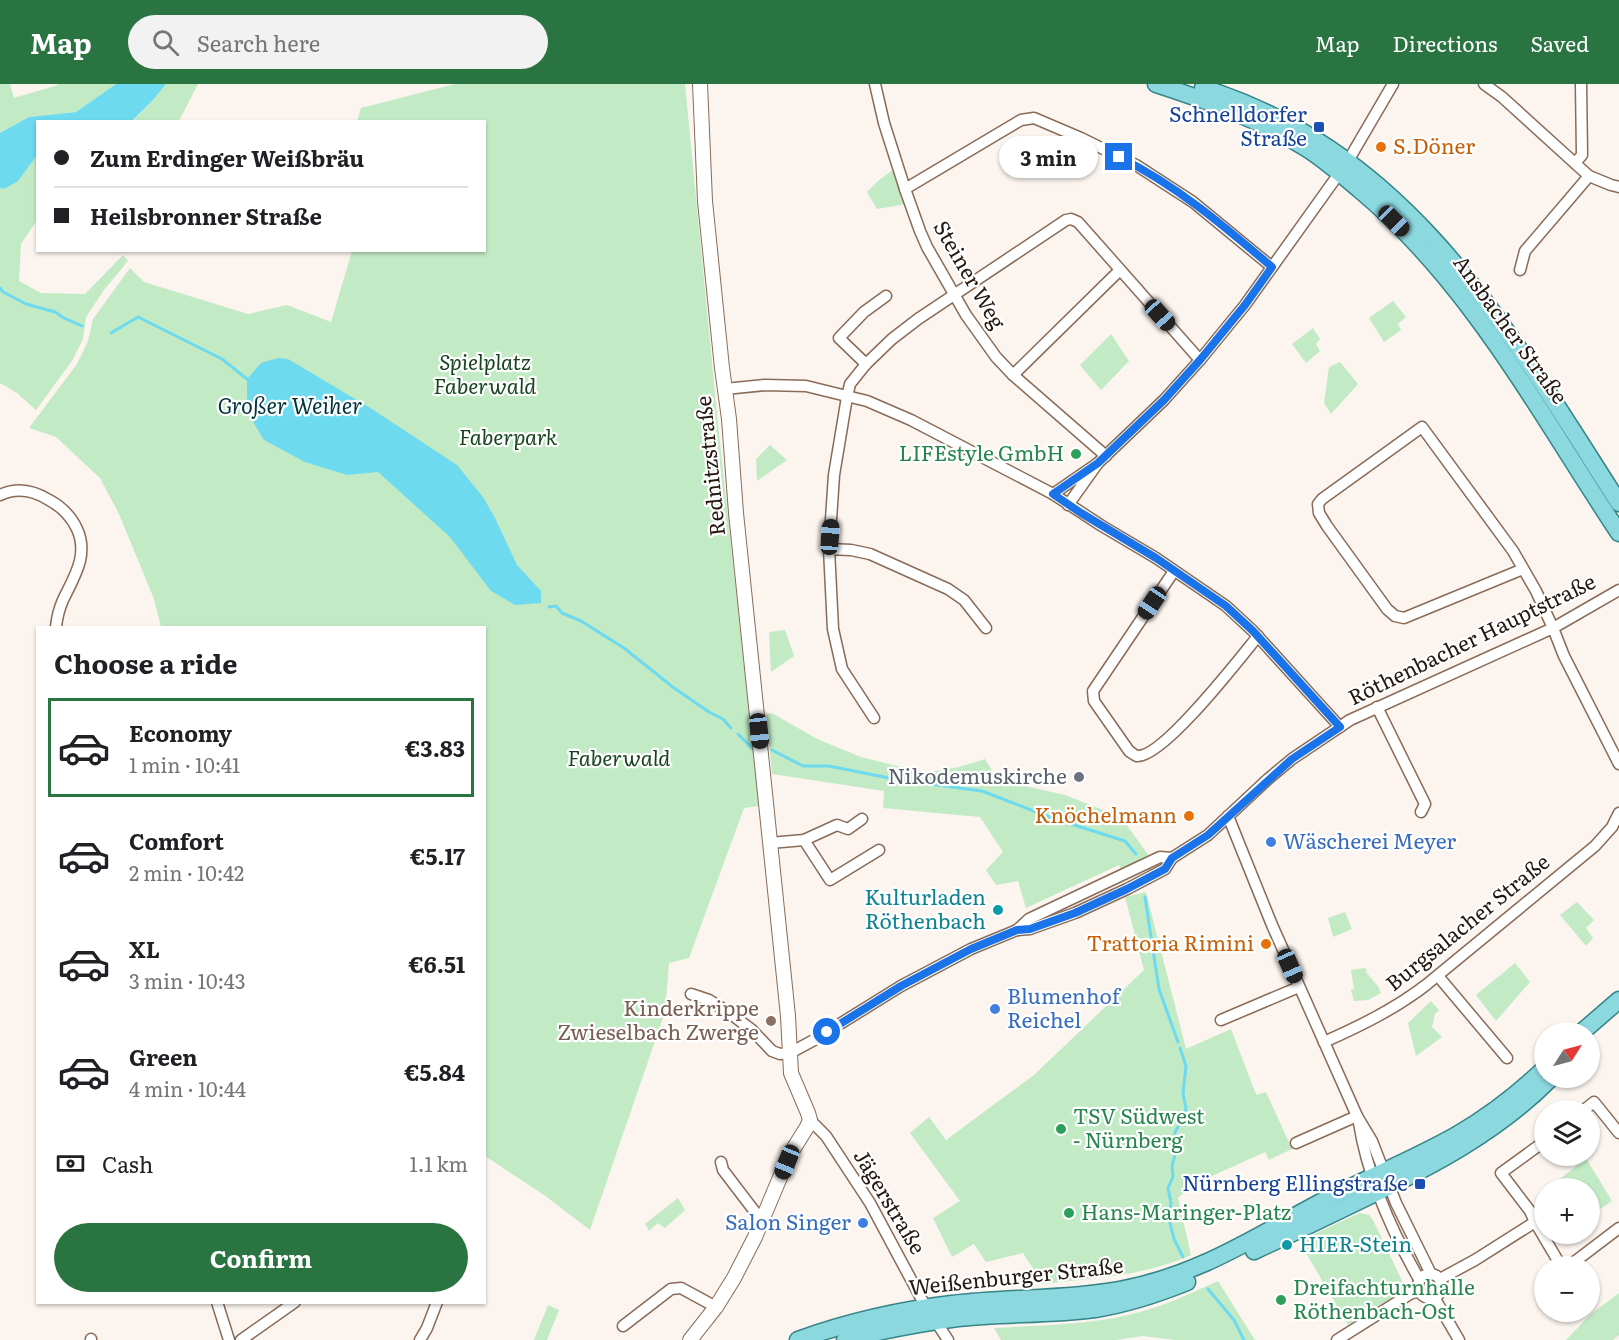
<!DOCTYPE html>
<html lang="en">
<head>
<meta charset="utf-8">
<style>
	body { margin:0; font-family:Literata,serif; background:#f2f2f2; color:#202124; height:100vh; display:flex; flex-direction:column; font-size:22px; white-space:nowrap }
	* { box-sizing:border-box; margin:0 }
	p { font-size:20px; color:#757577 }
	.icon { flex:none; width:33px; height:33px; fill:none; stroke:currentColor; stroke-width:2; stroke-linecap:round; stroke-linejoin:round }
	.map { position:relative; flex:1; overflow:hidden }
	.side { position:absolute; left:36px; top:542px; width:450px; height:678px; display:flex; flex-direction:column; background:#fff; border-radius:0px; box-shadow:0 2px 4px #0004 }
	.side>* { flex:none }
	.hud { position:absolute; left:36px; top:36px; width:450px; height:132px; border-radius:0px; box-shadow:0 2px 4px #0004; display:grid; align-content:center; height:132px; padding:0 18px; background:#fff }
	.needle { width:39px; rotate:54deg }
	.fabs { position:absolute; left:1534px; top:938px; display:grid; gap:12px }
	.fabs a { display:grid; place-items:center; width:66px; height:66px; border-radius:50%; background:#fff; box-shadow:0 2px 4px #0004; font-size:30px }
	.end { position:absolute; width:27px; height:27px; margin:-14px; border:8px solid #1a73e8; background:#fff; box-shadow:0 0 0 3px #fff }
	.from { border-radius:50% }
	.bubble { position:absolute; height:42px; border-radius:21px; background:#fff; box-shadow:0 2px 4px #0004; font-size:20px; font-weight:700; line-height:42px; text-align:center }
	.car { position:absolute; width:18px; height:36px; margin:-18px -9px; border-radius:8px; box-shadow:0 0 4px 2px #0007; background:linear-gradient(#222 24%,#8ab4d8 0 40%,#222 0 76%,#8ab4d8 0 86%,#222 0) }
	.hud b { display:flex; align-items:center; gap:21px; height:57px; font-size:22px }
	.hud b+b { border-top:2px solid #e0e0e0 }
	.hud i { width:15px; height:15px; background:#202124 }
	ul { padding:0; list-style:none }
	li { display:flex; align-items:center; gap:18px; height:99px; margin:0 12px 9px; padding:0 6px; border:3px solid transparent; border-radius:0px }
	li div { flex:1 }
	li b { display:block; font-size:22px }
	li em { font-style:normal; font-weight:700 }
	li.on { border-color:#2a7442 }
	li>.icon { width:54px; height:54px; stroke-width:1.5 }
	h2 { padding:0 18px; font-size:27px; line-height:72px }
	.pay { display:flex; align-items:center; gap:15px; height:66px; padding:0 18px; font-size:22px }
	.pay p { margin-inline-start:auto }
	.button { display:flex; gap:12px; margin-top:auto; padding:12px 18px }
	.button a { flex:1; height:69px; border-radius:36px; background:#2a7442; color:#fff; font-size:24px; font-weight:700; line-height:69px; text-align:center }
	header { display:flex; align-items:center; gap:36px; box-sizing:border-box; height:84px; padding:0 30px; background:#2a7442; color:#fff }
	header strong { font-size:28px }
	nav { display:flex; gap:33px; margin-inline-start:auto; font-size:21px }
	.search { width:420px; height:54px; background:#f2f2f2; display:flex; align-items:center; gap:15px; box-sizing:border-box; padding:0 21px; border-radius:33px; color:#757577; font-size:22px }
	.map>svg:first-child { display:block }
</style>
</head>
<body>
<header>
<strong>Map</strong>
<div class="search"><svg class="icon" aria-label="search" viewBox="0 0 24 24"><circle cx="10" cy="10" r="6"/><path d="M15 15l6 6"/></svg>Search here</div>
<nav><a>Map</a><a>Directions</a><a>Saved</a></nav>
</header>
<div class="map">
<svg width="1619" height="1256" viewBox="0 0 1619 1256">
	<rect width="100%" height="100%" fill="#fbf4ef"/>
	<g fill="#c2eac5">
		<polygon points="0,0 10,0 14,14 58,1 58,0 116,0 76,28 29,33 0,49"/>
		<polygon points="166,0 198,0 179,37 132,38 153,16"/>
		<polygon points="455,0 685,0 718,340 759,722 744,724 689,874 669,879 665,928 590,1146 544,1111 485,1072 484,543 161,543 154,515 119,430 100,394 56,353 29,344 77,280 88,257 93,235 130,184 144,198 248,230 287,221 331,238 352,167 484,166 484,38 357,37 361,24"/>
		<polygon points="37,71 37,136 21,160 19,197 41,209 85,210 123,171 128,177 104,206 86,233 83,255 72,277 36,326 17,309 0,299 0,104 4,105"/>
		<polygon points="894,85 907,120 877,125 867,108 878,97"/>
		<polygon points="1393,217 1406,233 1398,240 1401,246 1384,258 1369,234"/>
		<polygon points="1313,244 1320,255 1316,260 1320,267 1306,279 1292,260"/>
		<polygon points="1111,250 1129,277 1101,306 1080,281"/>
		<polygon points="1340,278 1358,300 1331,330 1324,319 1329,283"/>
		<polygon points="770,361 787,376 757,397 756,375"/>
		<polygon points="785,546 794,572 771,588 769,548"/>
		<polygon points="772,629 817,655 861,673 925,689 959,683 985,675 998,696 1065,711 1121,733 1149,772 1121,785 1119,781 1026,824 1018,797 996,801 986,786 1003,768 980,733 883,724 884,707 772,690 766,630"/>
		<path d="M1146,808L1186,965L1231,945L1255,1008L1257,1011L1266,1008L1292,1065L1269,1076L1265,1068L1199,1098L1180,1112L1178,1114L1191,1171C1145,1192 1093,1194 1043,1200L1023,1169L986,1178L974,1160L952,1173L933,1134L960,1117L910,1049L929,1033L946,1056L1034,991L1144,886L1125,813Z"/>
		<polygon points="1577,818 1594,836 1586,844 1593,854 1586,862 1560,831"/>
		<polygon points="1345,828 1352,845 1333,853 1328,834"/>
		<polygon points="1515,879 1530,898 1496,937 1476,911"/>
		<polygon points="1365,884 1367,886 1366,888 1380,905 1379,906 1381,909 1368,916 1354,917 1351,906 1354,905 1351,886"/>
		<polygon points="1431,917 1439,926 1435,930 1432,943 1442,953 1416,972 1408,939"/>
		<polygon points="1586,1074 1612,1117 1590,1132 1590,1104 1559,1104 1555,1099"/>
		<polygon points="678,1114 685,1126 665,1144 658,1139 649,1147 645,1140"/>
		<polygon points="1360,1129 1369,1131 1373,1136 1406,1205 1348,1241 1299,1157"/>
		<path d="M1218,1197L1255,1256H1175L1143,1252L1116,1256H1001L994,1244C1041,1241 1091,1241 1136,1229C1165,1222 1191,1209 1218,1197Z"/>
		<polygon points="1619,1209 1619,1251 1613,1256 1566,1256 1591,1230"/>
		<polygon points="548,1221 559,1226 547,1256 534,1256"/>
	</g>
	<g fill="#6ddaef">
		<polygon points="116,0 166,0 153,16 132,37 38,38 37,71 18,97 4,105 0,104 0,49 29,33 76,28"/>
		<polygon points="278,274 288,275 372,325 457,381 483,413 495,434 517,481 541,507 541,519 515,521 491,507 450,453 378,388 347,391 305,378 264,356 247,328 247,295 261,279"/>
	</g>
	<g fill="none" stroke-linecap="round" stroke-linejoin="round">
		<g stroke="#6ddaef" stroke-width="3">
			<polyline points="0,204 3,208 26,220 55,228 64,234 82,242"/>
			<polyline points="111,249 138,233 222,275 247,295"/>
			<polyline points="549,523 556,522 562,529 581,537 624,564 674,604 709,628 723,635 731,644"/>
			<polyline points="738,650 753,665"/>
			<polyline points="772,666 803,682 829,682 899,696 982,707 1052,734 1125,757 1136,770"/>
			<polyline points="1145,813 1159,905 1178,958"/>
			<polyline points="1180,964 1186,982 1183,1010 1186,1024 1184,1031"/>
			<polyline points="1181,1038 1175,1048 1175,1071 1172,1082 1173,1093 1168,1104 1171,1119 1169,1135 1174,1155 1183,1173"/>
			<polyline points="1208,1205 1234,1236 1244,1256"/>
		</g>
		<g stroke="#896b57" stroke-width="13">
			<g id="street">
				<polyline points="875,0 884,39 905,105 920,147 927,163 966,231 996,273 1013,291 1106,372"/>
				<polyline points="1484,0 1502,13 1589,92 1611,101 1619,103"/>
				<polyline points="1575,79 1582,71 1581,0"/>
				<polyline points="905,105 1021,36 1034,34 1081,54 1136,81 1193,118 1272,183"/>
				<polyline points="1520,186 1525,167 1589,92"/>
				<polyline points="866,280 839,254 864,228 886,212"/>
				<polyline points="1013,291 1120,186"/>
				<polyline points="725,305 765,301 806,302 867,317 911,336 1053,410 1102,442 1156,474 1226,522 1253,547 1340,643"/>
				<polyline points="1098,379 1164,316 1200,276 1245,221 1348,77 1393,0"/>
				<polyline points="1053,410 1098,379 1068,421"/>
				<path d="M0,411C17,403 33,406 49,416C62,423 71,432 77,445C89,471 74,493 63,516C59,525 57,533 56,543"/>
				<polyline points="829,465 851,466 870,470 948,505 964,516 986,544"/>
				<polyline points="1523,485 1404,534 1395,532 1387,525 1327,442 1319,429 1318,420 1322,415 1422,343 1513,467 1536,507 1553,544 1564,572 1619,680"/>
				<path d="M1174,487L1093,607L1094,617L1129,667C1132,669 1134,671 1137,672C1163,674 1240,574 1258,552"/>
				<polyline points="1377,623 1425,720 1421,728"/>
				<polyline points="874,634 842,585 833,545 829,465 834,391 847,313 850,300 866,280 892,255 918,235 1066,136 1071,135 1078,138 1200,276"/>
				<polyline points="1228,732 1272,841 1357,1032 1372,1057 1396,1119 1431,1190"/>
				<polyline points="804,756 830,796 879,766"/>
				<polyline points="770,759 804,756 837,741 848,745 862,735"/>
				<polyline points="1017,846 1030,845 1075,829 1127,805 1165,785 1172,774 1208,751 1268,695 1292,675 1350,636 1553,544 1619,506"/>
				<polyline points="1438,892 1507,974"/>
				<polyline points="691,910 709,916 731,930 752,946 772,967 780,970 790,969 814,956 901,902 971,865 1017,846 1029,835 1160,773 1172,774"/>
				<polyline points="1221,936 1299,903"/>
				<path d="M1324,958C1360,942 1395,925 1426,901L1595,762L1612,743L1619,729"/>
				<polyline points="1584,1026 1594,1018 1619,1049"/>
				<polyline points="810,1036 826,1052 870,1119 922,1216 948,1256"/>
				<path d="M1359,1039C1368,1095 1391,1146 1419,1195"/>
				<polyline points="1545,1057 1501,1089 1530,1127 1535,1138 1561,1182"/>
				<polyline points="1296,1059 1357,1032"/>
				<polyline points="721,1078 723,1086 762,1137"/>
				<polyline points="1569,1182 1619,1144"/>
				<circle cx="1430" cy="1202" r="12"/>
				<polyline points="1440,1195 1475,1176 1535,1138"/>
				<polyline points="1434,1213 1459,1256"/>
				<polyline points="217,1218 229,1256"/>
				<polyline points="623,1242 671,1205 681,1204 716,1223"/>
				<polyline points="91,1255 91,1256"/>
				<polyline points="241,1256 295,1218"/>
				<polyline points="420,1256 427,1244 437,1218"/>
				<polyline points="1337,1256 1410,1210 1418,1207"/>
			</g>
		</g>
		<g stroke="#896b57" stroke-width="16">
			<polyline id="secondary" points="690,1256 716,1223 734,1194 755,1153 789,1072 807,1043 810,1036 808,1029 791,989 788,932 736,429 729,335 722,284 705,117 700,0"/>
		</g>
		<g stroke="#358488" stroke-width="19">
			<g id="primary">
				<path d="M1156,0C1208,17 1259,35 1306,64C1325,76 1342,91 1360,106C1472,200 1539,329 1619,449"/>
				<path d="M1203,4C1412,70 1508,247 1619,419"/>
				<polyline points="1582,948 1619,916"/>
				<path d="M1254,1167C1291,1150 1328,1132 1365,1114C1433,1082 1499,1047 1552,993"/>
				<path d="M798,1256C848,1238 900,1226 952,1220C1008,1213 1064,1216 1119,1206C1197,1192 1253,1154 1321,1118C1365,1095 1412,1076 1455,1052C1488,1033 1518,1010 1545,984"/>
				<path d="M845,1256C882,1246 920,1239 958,1234C1003,1229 1049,1231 1095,1225C1127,1220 1157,1210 1187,1198"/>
			</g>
		</g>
		<use href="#street" stroke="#fff" stroke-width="10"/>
		<use href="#secondary" stroke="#fff" stroke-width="14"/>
		<use href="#primary" stroke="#8bd8df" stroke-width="16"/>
	</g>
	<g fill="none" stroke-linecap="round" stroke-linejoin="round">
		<path stroke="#1a73e8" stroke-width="8" d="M827,948L901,902L971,865L1017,846L1030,845L1075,829L1127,805L1165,785L1172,774L1208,751L1292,675L1340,643L1253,547L1226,522L1156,474L1081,429L1053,410L1098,379L1164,316L1200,276L1245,221L1272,183C1224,142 1176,101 1119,73"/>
	</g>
	<g fill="#1a4fb4" stroke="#fff" stroke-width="2">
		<rect x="1313" y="37" width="12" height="12" rx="3"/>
		<rect x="1414" y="1094" width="12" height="12" rx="3"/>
	</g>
	<g fill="#e8710a" stroke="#fff" stroke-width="2">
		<circle cx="1381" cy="63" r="6"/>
		<circle cx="1189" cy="732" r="6"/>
		<circle cx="1266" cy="860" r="6"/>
	</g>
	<g fill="#2e9e5b" stroke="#fff" stroke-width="2">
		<circle cx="1076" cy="370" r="6"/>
		<circle cx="1061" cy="1045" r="6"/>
		<circle cx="1069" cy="1129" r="6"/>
		<circle cx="1281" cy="1216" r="6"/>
	</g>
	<circle fill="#6b7280" stroke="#fff" stroke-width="2" cx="1079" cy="693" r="6"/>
	<g fill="#3f7fe0" stroke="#fff" stroke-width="2">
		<circle cx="1271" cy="758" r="6"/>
		<circle cx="995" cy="925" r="6"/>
		<circle cx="863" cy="1139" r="6"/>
	</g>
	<g fill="#0f9aa8" stroke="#fff" stroke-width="2">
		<circle cx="998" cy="826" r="6"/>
		<circle cx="1287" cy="1161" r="6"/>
	</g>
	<circle fill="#8d6e63" stroke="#fff" stroke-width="2" cx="771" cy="937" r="6"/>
	<g text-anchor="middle" stroke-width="4.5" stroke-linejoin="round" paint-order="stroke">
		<g font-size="21" fill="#164399" stroke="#fff" text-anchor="end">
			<text x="1307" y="38">Schnelldorfer<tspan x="1307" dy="24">Straße</tspan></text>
			<text x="1408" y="1107">Nürnberg Ellingstraße</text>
		</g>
		<g font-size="21" fill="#c56008" stroke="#fff" text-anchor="end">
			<text x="1393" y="70" text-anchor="start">S.Döner</text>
			<text x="1177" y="739">Knöchelmann</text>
			<text x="1254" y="867">Trattoria Rimini</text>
		</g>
		<g font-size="21" fill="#241810" stroke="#fff">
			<text transform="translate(969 191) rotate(60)" y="7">Steiner Weg</text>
			<text transform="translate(1510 246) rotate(54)" y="7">Ansbacher Straße</text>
			<text transform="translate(711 382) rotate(-96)" y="7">Rednitzstraße</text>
			<text transform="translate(1472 556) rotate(-26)" y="7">Röthenbacher Hauptstraße</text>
			<text transform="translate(1468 839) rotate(-39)" y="7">Burgsalacher Straße</text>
			<text transform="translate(889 1118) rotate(59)" y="7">Jägerstraße</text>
			<text transform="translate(1016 1193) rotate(-6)" y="7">Weißenburger Straße</text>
		</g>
		<g font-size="21" font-style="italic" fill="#18451f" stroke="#fff">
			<text x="485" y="286">Spielplatz<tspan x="485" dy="24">Faberwald</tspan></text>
			<text x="508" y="361">Faberpark</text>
			<text x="619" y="682">Faberwald</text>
		</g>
		<g font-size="21" fill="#27864d" stroke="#fff" text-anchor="start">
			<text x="1064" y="377" text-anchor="end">LIFEstyle GmbH</text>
			<text x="1073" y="1040">TSV Südwest<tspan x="1073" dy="24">- Nürnberg</tspan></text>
			<text x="1081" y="1136">Hans-Maringer-Platz</text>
			<text x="1293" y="1211">Dreifachturnhalle<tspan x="1293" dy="24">Röthenbach-Ost</tspan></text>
		</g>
		<g font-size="21" fill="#5b616d" stroke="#fff" text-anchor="end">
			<text x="1067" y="700">Nikodemuskirche</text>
		</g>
		<g font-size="21" fill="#366cbe" stroke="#fff" text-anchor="start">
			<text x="1283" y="765">Wäscherei Meyer</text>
			<text x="1007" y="920">Blumenhof<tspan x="1007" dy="24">Reichel</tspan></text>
			<text x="851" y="1146" text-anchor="end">Salon Singer</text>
		</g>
		<g font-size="21" fill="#0d838f" stroke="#fff" text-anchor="end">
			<text x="986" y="821">Kulturladen<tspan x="986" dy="24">Röthenbach</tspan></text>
			<text x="1299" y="1168" text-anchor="start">HIER-Stein</text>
		</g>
		<g font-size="21" fill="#785e54" stroke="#fff" text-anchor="end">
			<text x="759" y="932">Kinderkrippe<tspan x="759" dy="24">Zwieselbach Zwerge</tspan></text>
		</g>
		<g font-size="22" font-style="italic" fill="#00353e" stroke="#fff">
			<text x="290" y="330">Großer Weiher</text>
		</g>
	</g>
</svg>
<div class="fabs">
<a><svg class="needle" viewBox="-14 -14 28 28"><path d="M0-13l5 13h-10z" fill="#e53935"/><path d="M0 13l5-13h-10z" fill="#757577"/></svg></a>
<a><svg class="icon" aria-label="layers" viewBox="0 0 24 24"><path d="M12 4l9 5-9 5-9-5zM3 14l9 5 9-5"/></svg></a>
<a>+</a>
<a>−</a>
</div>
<i class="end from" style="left:827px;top:948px"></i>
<i class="end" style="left:1119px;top:73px"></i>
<div class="bubble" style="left:999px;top:52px;width:99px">3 min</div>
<i class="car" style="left:1394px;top:137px;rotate:135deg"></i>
<i class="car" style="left:1160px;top:231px;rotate:138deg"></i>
<i class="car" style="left:830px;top:453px;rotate:4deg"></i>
<i class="car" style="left:1152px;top:519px;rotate:214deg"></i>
<i class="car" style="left:759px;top:647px;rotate:174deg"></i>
<i class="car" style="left:1290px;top:882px;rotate:156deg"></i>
<i class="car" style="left:787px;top:1078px;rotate:202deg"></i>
<div class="hud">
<b><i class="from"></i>Zum Erdinger Weißbräu</b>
<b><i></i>Heilsbronner Straße</b>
</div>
<section class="side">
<h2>Choose a ride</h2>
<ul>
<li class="on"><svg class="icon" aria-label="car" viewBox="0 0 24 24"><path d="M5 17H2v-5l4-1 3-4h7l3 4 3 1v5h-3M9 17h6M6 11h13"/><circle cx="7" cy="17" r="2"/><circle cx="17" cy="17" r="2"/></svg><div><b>Economy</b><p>1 min · 10:41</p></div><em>€3.83</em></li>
<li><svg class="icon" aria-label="car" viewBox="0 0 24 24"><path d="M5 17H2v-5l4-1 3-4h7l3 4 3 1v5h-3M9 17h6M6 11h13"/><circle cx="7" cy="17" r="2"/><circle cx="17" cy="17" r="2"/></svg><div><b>Comfort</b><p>2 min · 10:42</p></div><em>€5.17</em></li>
<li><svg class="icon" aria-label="car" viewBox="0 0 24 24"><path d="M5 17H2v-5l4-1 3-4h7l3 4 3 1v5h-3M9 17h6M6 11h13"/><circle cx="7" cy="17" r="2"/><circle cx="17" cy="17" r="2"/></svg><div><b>XL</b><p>3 min · 10:43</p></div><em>€6.51</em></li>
<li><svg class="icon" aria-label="car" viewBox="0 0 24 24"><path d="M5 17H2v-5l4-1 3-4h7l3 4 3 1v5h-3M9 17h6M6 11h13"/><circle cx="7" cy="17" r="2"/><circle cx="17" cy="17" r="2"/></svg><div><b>Green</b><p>4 min · 10:44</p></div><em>€5.84</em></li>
</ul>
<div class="pay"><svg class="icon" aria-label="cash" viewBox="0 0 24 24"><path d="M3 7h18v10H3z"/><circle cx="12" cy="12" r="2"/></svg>Cash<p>1.1 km</p></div>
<div class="button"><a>Confirm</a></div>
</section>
</div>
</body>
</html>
